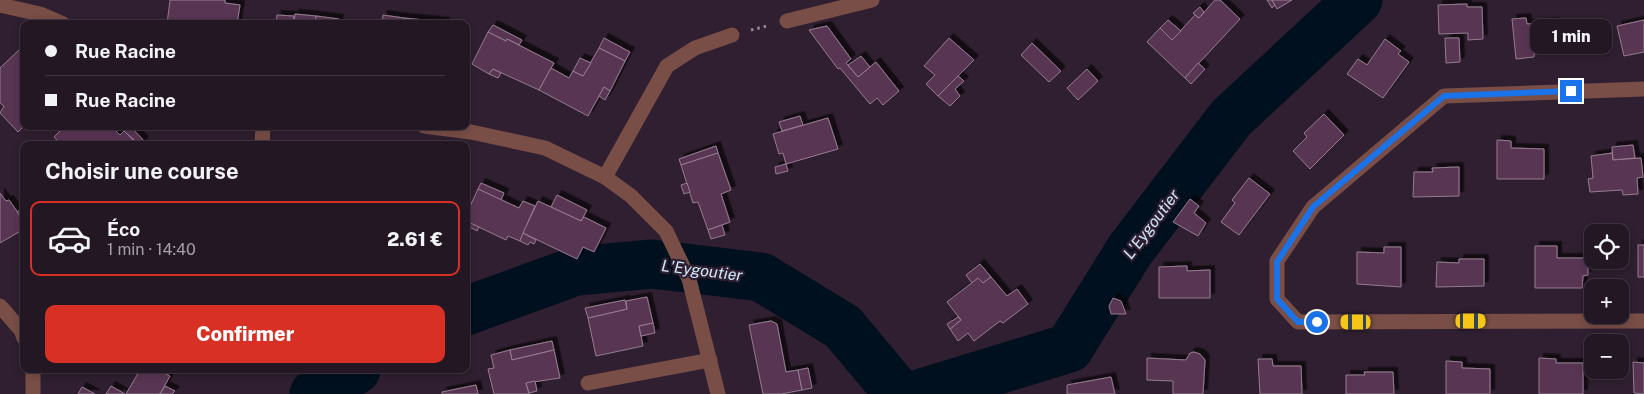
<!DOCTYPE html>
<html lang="fr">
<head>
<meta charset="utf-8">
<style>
	body { margin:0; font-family:"Public Sans",sans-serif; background:#2f2431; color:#f1f3f6; height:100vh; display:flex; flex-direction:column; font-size:19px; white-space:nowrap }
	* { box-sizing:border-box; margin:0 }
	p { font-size:16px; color:#a39fa6 }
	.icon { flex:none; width:28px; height:28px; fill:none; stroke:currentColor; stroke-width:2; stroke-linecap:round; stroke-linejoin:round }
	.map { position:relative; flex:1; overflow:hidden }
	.side { position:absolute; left:20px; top:141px; width:450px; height:232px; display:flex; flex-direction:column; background:#231724; border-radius:10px; box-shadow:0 2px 8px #0003,0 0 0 1px #403641 }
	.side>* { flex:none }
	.guide { position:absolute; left:20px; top:20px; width:450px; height:110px; border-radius:10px; box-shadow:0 2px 8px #0003,0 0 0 1px #403641; display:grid; align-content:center; height:110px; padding:0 25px; background:#231724 }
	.buttons { position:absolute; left:1584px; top:224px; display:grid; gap:10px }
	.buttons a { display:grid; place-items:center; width:45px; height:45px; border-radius:10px; background:#231724; box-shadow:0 2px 8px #0003,0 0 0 1px #403641; font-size:25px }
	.end { position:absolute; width:22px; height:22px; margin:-11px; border:6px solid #1a73e8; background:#fff; box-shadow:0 0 0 2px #fff }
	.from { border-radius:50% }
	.bubble { position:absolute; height:35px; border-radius:10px; background:#231724; box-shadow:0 2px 8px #0003,0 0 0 1px #403641; font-size:16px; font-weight:800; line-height:35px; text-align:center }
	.car { position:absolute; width:15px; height:30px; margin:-15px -8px; border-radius:6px; box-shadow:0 0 4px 1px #0007; background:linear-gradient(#f5c518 24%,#345 0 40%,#f5c518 0 76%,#345 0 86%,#f5c518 0) }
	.guide b { display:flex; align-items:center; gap:18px; height:48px; font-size:19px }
	.guide b+b { border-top:1px solid #403641 }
	.guide i { width:12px; height:12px; background:#f1f3f6 }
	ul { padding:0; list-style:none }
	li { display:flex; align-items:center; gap:15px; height:75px; margin:0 10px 8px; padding:0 15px; border:2px solid transparent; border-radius:10px }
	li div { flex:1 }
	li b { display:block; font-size:19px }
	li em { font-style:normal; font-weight:800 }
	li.selected { border-color:#d93025 }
	li>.icon { width:45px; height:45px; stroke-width:1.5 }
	h2 { padding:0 25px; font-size:22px; line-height:60px }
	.cta { display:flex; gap:10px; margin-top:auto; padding:10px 25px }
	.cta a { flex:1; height:58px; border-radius:10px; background:#d93025; color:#fff; font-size:20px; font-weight:800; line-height:58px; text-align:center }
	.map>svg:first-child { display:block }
</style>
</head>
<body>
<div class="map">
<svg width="1644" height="394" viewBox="0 0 1644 394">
	<defs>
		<filter id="shadow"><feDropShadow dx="4.5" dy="-4.5" stdDeviation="0" flood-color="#0009"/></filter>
	</defs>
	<rect width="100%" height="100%" fill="#2f1f30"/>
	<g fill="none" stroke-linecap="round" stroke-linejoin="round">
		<g stroke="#00101e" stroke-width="49">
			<polyline points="466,311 576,271 652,264 761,277 843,327 899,394"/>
			<polyline points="314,394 356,370"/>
			<polyline points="919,394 1069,348 1130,250 1231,118 1358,0"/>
		</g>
	</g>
	<g fill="#593453" stroke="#957d90" filter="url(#shadow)">
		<polygon points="170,0 225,0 225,3 240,5 237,24 203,20 203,24 167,24"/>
		<polygon points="1215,0 1220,0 1240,19 1185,78 1147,42 1160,28 1172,40 1195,15 1199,18"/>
		<polygon points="1267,0 1272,0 1275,5 1272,8"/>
		<polygon points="1272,0 1292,0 1277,9"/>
		<polygon points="1467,4 1467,7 1482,7 1483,39 1468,40 1468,33 1439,34 1438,5"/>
		<polygon points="1200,7 1204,12 1199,18 1193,13"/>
		<polygon points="295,14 316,16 315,24 294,24"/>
		<polygon points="277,15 294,16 293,22 295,24 276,24"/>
		<polygon points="383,15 404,18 404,24 382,24"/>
		<polygon points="316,16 339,19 338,24 315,24"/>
		<polygon points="404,18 445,22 445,24 404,24"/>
		<polygon points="1526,18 1527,24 1555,22 1558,51 1534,54 1534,57 1516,59 1512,19"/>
		<polygon points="203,20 222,22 222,24 203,24"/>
		<polygon points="1168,20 1181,31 1172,40 1160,28"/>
		<polygon points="1644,20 1644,52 1624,56 1617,26"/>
		<polygon points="493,25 522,40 519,45 507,39 506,41 488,32"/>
		<polygon points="827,26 851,59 846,63 858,77 876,62 899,91 883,105 877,98 870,104 840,68 838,69 809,30"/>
		<polygon points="488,32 506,41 507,39 554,63 539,90 493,69 489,74 472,64"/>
		<polygon points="604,38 630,52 625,61 599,48"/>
		<polygon points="949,38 974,60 938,96 926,84 935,75 924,66"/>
		<polygon points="1445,38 1459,38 1460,62 1446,63"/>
		<polygon points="1385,39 1401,51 1398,54 1409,62 1383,98 1347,74 1358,59 1367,65"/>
		<polygon points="1032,43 1061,71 1049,82 1021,55"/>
		<polygon points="599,48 625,61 610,91 604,87 588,116 539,90 551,68 569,78 573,71 583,76"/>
		<polygon points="19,50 24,55 24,126 18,132 0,113 4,106 0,103 0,68"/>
		<polygon points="861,56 870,67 858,77 848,65"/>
		<polygon points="580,58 591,63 583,76 573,71"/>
		<polygon points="1198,63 1205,69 1191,84 1185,78"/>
		<polygon points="493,69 501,73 498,78 489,74"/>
		<polygon points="1087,69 1098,81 1078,100 1067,88"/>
		<polygon points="958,76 964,81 955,89 960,96 950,106 938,96"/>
		<polygon points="604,87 610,91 605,100 599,96"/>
		<polygon points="1324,114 1344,135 1310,169 1293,151 1307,137 1304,133"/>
		<polygon points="800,116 803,125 782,131 779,122"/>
		<polygon points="828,118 838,149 786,164 783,153 779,154 773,134"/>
		<polygon points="65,126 111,126 120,135 124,131 138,145 62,145 54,137"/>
		<polygon points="130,126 144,141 140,145 124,131"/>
		<polygon points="1497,140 1511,141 1511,148 1544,149 1544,179 1497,179"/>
		<polygon points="1633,145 1635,158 1613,160 1612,147"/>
		<polygon points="716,146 718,153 681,165 679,159"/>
		<polygon points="718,153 731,190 721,194 730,222 708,230 698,202 693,203 681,165"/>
		<polygon points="1612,153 1613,160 1641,158 1643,177 1637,178 1638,194 1623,195 1622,190 1590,192 1588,179 1593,178 1591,156"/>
		<polygon points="786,164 788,171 776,174 775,167"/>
		<polygon points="1459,167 1459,196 1413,197 1414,172 1433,172 1432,168"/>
		<polygon points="1249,178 1270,194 1239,235 1221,222 1235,203 1232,200"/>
		<polygon points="481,183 504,193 501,200 478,189"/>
		<polygon points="687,183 690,192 684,194 681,185"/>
		<polygon points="478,189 519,208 523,201 535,206 520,241 508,236 506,240 466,221 466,215"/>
		<polygon points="0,193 6,201 9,200 24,221 24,229 0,243"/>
		<polygon points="557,195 587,210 581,221 551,207"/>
		<polygon points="1190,199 1199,206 1194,213 1206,223 1198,236 1173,222"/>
		<polygon points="538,201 581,221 584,217 606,228 594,252 583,247 577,259 523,233"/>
		<polygon points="23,208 24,209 24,221 17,212"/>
		<polygon points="466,221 479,227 477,231 466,225"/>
		<polygon points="722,225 725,235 711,239 708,230"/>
		<polygon points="523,233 536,240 534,244 530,242 528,245 520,241"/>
		<rect x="1638" y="245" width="6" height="32"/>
		<polygon points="1535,246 1557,246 1557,258 1588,258 1588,275 1583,276 1582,288 1535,288"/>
		<polygon points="1384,247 1401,247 1401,287 1357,284 1357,252 1384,253"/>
		<polygon points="1459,259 1484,259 1484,286 1436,287 1437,262 1459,263"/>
		<polygon points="980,264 991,277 983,283 978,278 972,283 966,275"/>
		<polygon points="1187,266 1187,271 1210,270 1210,298 1159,298 1159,267"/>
		<polygon points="991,277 1007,296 1017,289 1028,304 1003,323 1000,321 974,341 968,333 958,341 950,329 961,320 947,302 978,278 983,283"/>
		<polygon points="647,297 653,323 639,326 643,346 596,356 588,318 627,309 626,301"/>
		<polygon points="1113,298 1121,301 1126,314 1111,314 1109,306"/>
		<polygon points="625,300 627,309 588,318 585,308"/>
		<polygon points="958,317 961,320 950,329 947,324"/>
		<polygon points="771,321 777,324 786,372 798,370 802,390 781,394 763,394 749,325"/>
		<polygon points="653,323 655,333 641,336 639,326"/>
		<polygon points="552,341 554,350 512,360 510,350"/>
		<polygon points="510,350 512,360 554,350 560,378 526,383 529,394 494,394 488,369 494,368 491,355"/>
		<polygon points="1194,352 1200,354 1205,360 1203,394 1173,394 1173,381 1147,380 1147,358 1186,360 1190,353"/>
		<polygon points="1539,358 1556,359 1556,363 1583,363 1583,394 1539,394"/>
		<polygon points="1258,359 1272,359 1273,366 1301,366 1302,394 1260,394"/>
		<polygon points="1446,361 1462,362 1462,368 1490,369 1490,394 1446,394"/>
		<polygon points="1633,362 1644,363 1644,394 1634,393"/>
		<polygon points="808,368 812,388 802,390 798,370"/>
		<polygon points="140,370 159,370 170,376 160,394 126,394"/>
		<polygon points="1364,372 1393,372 1394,394 1346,394 1346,375 1365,375"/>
		<polygon points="1111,377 1115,394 1067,394 1067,385"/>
		<polygon points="535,381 537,391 529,393 526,383"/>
		<polygon points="476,385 478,394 442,394 442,392"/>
		<polygon points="111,386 125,394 106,394"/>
		<polygon points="165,386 175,391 172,394 160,394"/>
		<polygon points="82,387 84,388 95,394 78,394"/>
	</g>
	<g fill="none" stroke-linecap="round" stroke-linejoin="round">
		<polyline stroke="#958795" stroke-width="3" stroke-dasharray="2.5 4" stroke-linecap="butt" points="751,30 767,26"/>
		<g stroke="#784e46" stroke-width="15">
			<polyline points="0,5 40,14 63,24"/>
			<polyline points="787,21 872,0"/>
			<polyline points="1644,89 1444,96 1313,207 1277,261 1277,299 1298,322 1644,321"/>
			<polyline points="424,126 471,132 545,148 605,177 631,196 666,231 689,279 718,394"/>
			<polyline points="262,145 263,126"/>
			<polyline points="605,177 667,66 695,48 732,35"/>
			<polyline points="0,306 21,330 24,338"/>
			<polyline points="33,370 33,394"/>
			<polyline points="588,383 710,360"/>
		</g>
	</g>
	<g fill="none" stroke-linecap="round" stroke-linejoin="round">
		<polyline stroke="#1a73e8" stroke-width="6" points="1317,322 1298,322 1277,299 1277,262 1313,207 1444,96 1571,91"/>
	</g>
	<g text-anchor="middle" stroke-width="4.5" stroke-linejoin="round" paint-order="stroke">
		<g font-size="16" font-style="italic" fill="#cde8fc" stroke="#2f1f30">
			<text transform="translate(1151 224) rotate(-53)" y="6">L'Eygoutier</text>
			<text transform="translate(702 270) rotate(7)" y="6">L'Eygoutier</text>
		</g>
	</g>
</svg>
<div class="buttons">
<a><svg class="icon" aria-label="locate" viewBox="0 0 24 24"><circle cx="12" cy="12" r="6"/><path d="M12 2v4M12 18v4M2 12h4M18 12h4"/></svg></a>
<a>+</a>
<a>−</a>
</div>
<i class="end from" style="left:1317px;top:322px"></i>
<i class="end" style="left:1571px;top:91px"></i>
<div class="bubble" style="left:1530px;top:19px;width:82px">1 min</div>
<i class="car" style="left:1471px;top:321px;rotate:90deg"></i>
<i class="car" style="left:1356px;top:322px;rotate:270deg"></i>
<div class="guide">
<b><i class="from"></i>Rue Racine</b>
<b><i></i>Rue Racine</b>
</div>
<section class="side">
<h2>Choisir une course</h2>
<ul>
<li class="selected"><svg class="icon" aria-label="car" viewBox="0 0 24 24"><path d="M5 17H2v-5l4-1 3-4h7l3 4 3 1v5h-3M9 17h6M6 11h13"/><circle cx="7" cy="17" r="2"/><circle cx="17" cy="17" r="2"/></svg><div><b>Éco</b><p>1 min · 14:40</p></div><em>2.61 €</em></li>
</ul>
<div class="cta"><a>Confirmer</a></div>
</section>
</div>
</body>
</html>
